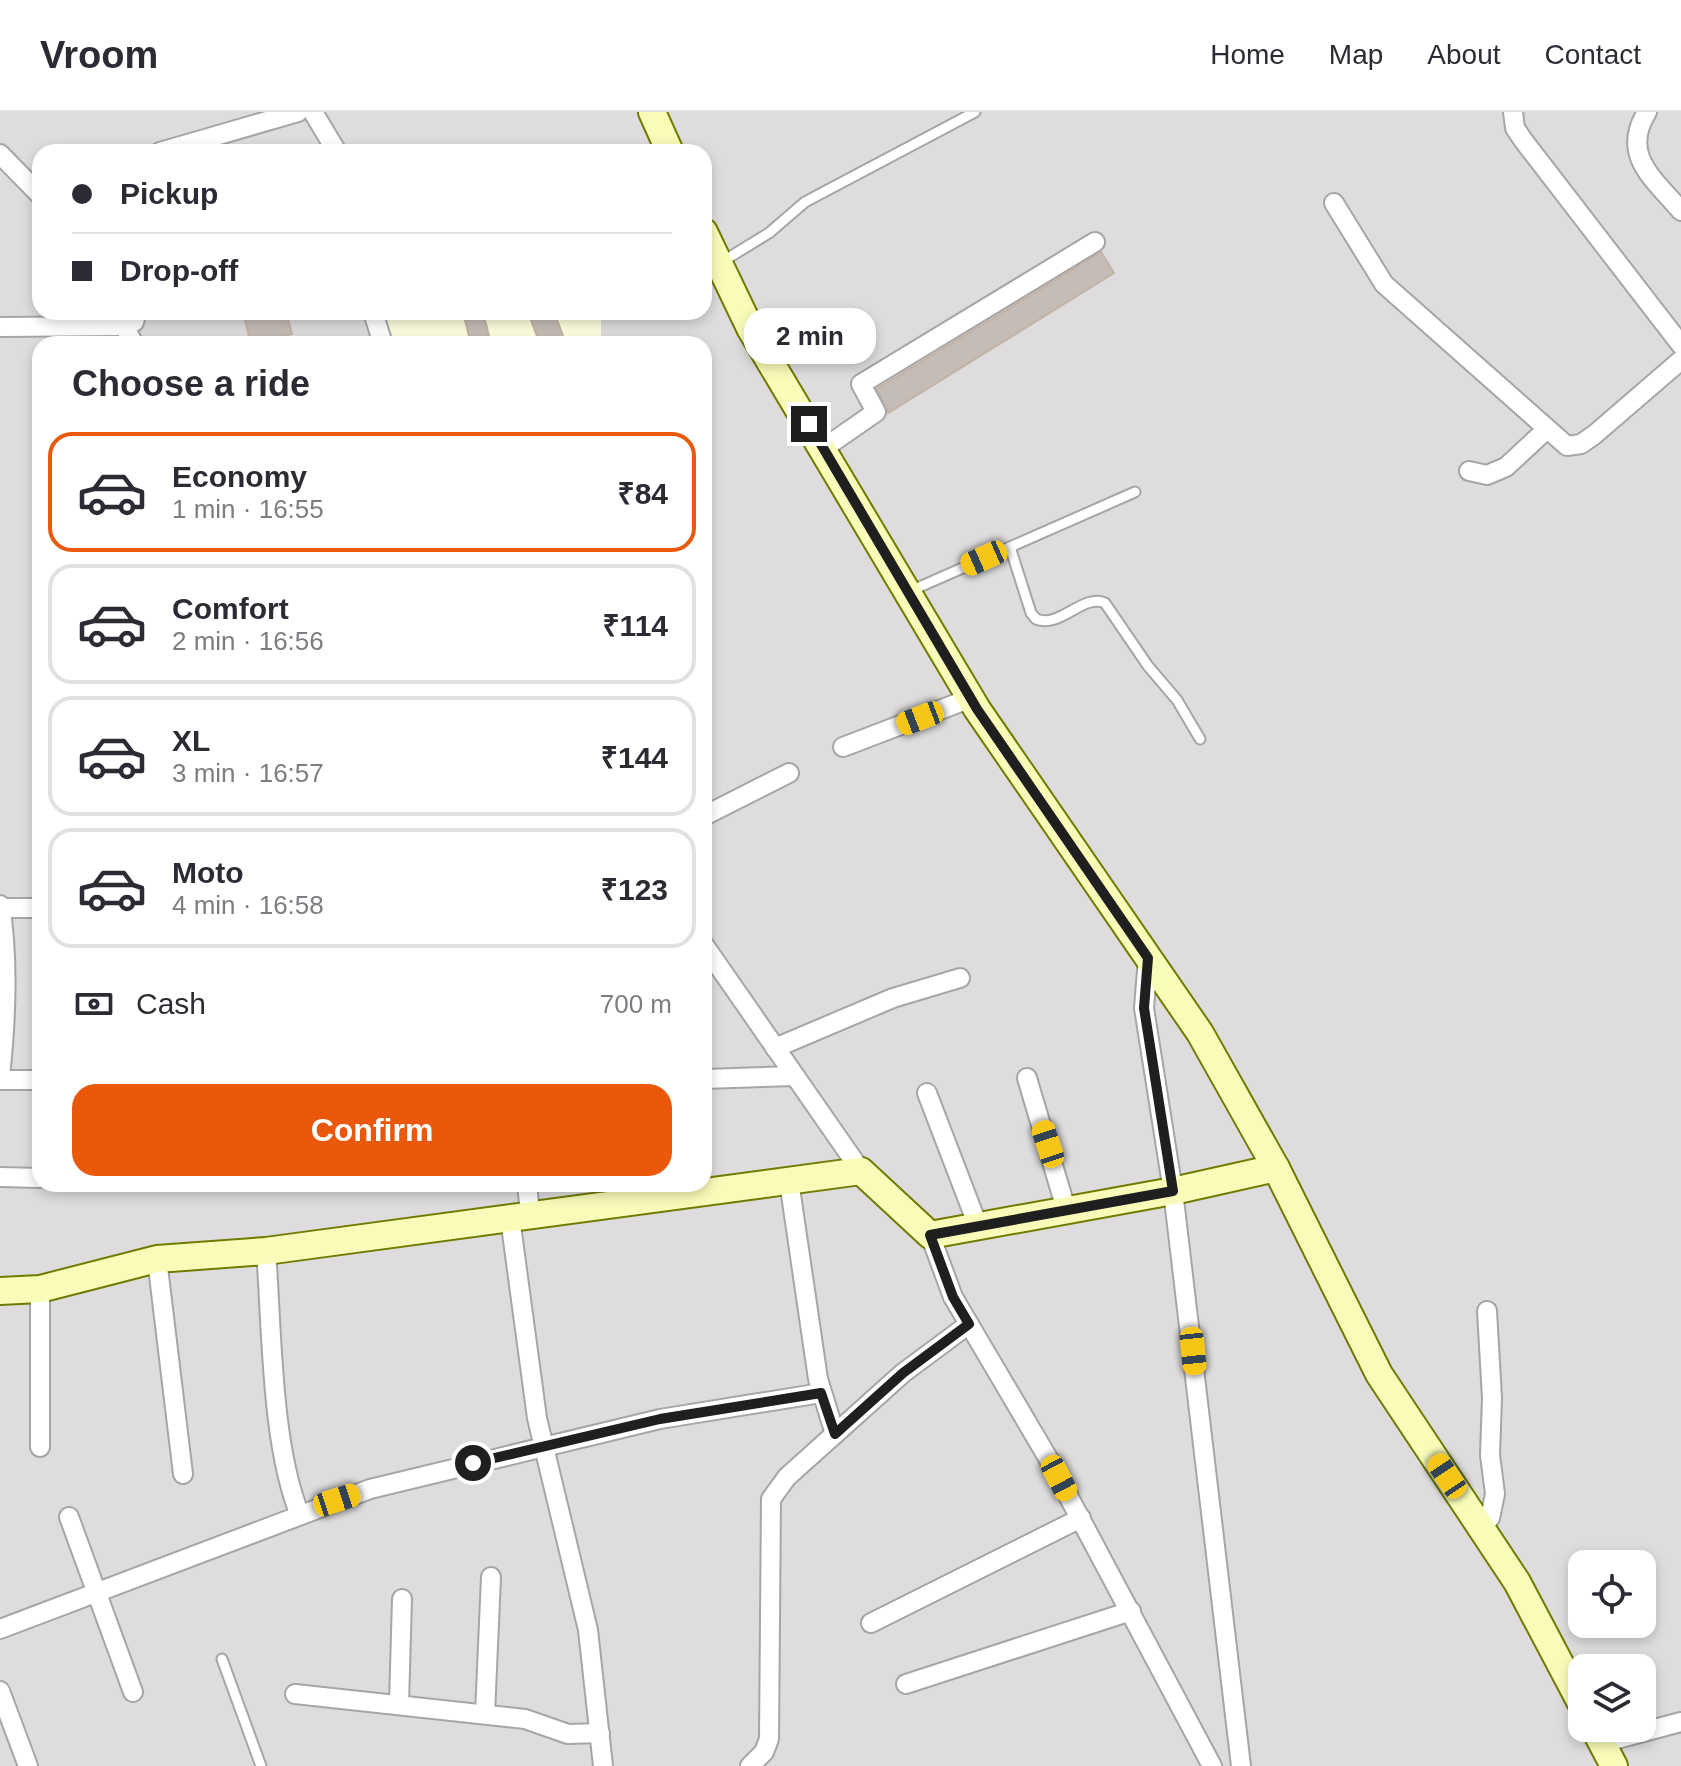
<!DOCTYPE html>
<html lang="en">
<head>
<meta charset="utf-8">
<style>
	body { margin:0; font-family:Helvetica,sans-serif; background:#f2f2f3; color:#2b2b33; height:100vh; display:flex; flex-direction:column; font-size:30px; white-space:nowrap }
	* { box-sizing:border-box; margin:0 }
	p { font-size:26px; color:#7c7c81 }
	.icon { flex:none; width:44px; height:44px; fill:none; stroke:currentColor; stroke-width:2; stroke-linecap:round; stroke-linejoin:round }
	.map { position:relative; flex:1; overflow:hidden }
	.side { position:absolute; left:32px; top:224px; width:680px; height:856px; display:flex; flex-direction:column; background:#fff; border-radius:24px; box-shadow:0 4px 12px #0003 }
	.side>* { flex:none }
	.guide { position:absolute; left:32px; top:32px; width:680px; height:176px; border-radius:24px; box-shadow:0 4px 12px #0003; display:grid; align-content:center; height:176px; padding:0 40px; background:#fff }
	.buttons { position:absolute; left:1568px; top:1438px; display:grid; gap:16px }
	.buttons a { display:grid; place-items:center; width:88px; height:88px; border-radius:16px; background:#fff; box-shadow:0 4px 12px #0003; font-size:40px }
	.end { position:absolute; width:36px; height:36px; margin:-18px; border:10px solid #1f1f1f; background:#fff; box-shadow:0 0 0 4px #fff }
	.from { border-radius:50% }
	.bubble { position:absolute; height:56px; border-radius:24px; background:#fff; box-shadow:0 4px 12px #0003; font-size:26px; font-weight:700; line-height:56px; text-align:center }
	.car { position:absolute; width:24px; height:48px; margin:-24px -12px; border-radius:10px; box-shadow:0 0 6px 2px #0007; background:linear-gradient(#f5c518 24%,#345 0 40%,#f5c518 0 76%,#345 0 86%,#f5c518 0) }
	.guide b { display:flex; align-items:center; gap:28px; height:76px; font-size:30px }
	.guide b+b { border-top:2px solid #e1e1e2 }
	.guide i { width:20px; height:20px; background:#2b2b33 }
	ul { padding:0; list-style:none }
	li { display:flex; align-items:center; gap:24px; height:120px; margin:0 16px 12px; padding:0 24px; border:4px solid #e1e1e2; border-radius:24px }
	li div { flex:1 }
	li b { display:block; font-size:30px }
	li em { font-style:normal; font-weight:700 }
	li.on { border-color:#ea580c }
	li>.icon { width:72px; height:72px; stroke-width:1.5 }
	h2 { padding:0 40px; font-size:36px; line-height:96px }
	.pay { display:flex; align-items:center; gap:20px; height:88px; padding:0 40px; font-size:30px }
	.pay p { margin-inline-start:auto }
	.primary-button { display:flex; gap:16px; margin-top:auto; padding:16px 40px }
	.primary-button a { flex:1; height:92px; border-radius:24px; background:#ea580c; color:#fff; font-size:32px; font-weight:700; line-height:92px; text-align:center }
	header { display:flex; align-items:center; gap:48px; box-sizing:border-box; height:112px; padding:0 40px; background:#fff; border-bottom:2px solid #e1e1e2 }
	header strong { font-size:38px }
	nav { display:flex; gap:44px; margin-inline-start:auto; font-size:28px }
	.map>svg:first-child { display:block }
</style>
</head>
<body>
<header>
<strong>Vroom</strong>
<nav><a>Home</a><a>Map</a><a>About</a><a>Contact</a></nav>
</header>
<div class="map">
<svg width="1681" height="1654" viewBox="0 0 1681 1654">
	<rect width="100%" height="100%" fill="#f0ede6"/>
	<path fill="#dedcdc" fill-rule="evenodd" d="M0,0H1681V1654H0ZM40,40H704V200H40ZM40,232H704V1072H40ZM1582,1452H1642V1512H1582ZM1582,1556H1642V1616H1582Z"/>
	<polygon fill="#ffffe0" points="380,200 601,200 601,232 389,232"/>
	<g fill="#c5bcb5" stroke="#c3b3a7" stroke-width="2">
		<polygon points="1101,140 1114,161 888,301 877,277"/>
		<polygon points="243,200 286,200 292,222 251,232"/>
		<polygon points="463,200 483,200 491,232 471,232"/>
		<polygon points="528,200 554,200 566,232 540,232"/>
	</g>
	<g fill="none" stroke-linecap="round" stroke-linejoin="round">
		<g stroke="#a6a6a6" stroke-width="13">
			<g id="lane">
				<polyline points="720,151 769,121 805,90 975,0"/>
				<path d="M1010,435L1031,501L1036,507C1060,517 1083,481 1105,491L1148,554L1177,588L1200,627"/>
				<polyline points="908,480 1135,380"/>
				<polyline points="222,1547 261,1654"/>
			</g>
		</g>
		<g stroke="#a6a6a6" stroke-width="22">
			<g id="street">
				<polyline points="313,0 337,40"/>
				<polyline points="1513,0 1515,16 1523,28 1681,233"/>
				<path d="M1647,0C1620,43 1654,67 1681,99"/>
				<polyline points="160,40 298,0"/>
				<polyline points="0,42 40,83"/>
				<polyline points="1334,91 1384,172 1567,334 1581,332 1594,323 1681,248"/>
				<polyline points="373,200 383,232"/>
				<polyline points="124,214 134,232"/>
				<polyline points="0,215 124,214 134,210 137,200"/>
				<polyline points="824,336 876,300 861,272 1095,130"/>
				<polyline points="1469,359 1487,363 1506,355 1547,317"/>
				<polyline points="843,635 971,586"/>
				<polyline points="704,704 789,661"/>
				<path d="M0,793C9,849 6,909 0,965"/>
				<polyline points="1,796 40,796"/>
				<polyline points="704,833 861,1059"/>
				<polyline points="1148,846 1144,896 1173,1079 1241,1654"/>
				<polyline points="775,936 893,886 960,866"/>
				<polyline points="1027,966 1066,1097"/>
				<polyline points="704,967 795,964"/>
				<polyline points="0,968 40,968"/>
				<polyline points="927,981 978,1114"/>
				<polyline points="0,1065 40,1066"/>
				<polyline points="789,1069 818,1267 835,1322"/>
				<polyline points="527,1072 530,1101"/>
				<polyline points="510,1106 537,1306 588,1518 603,1654"/>
				<polyline points="930,1123 953,1185 1048,1346 1212,1654"/>
				<path d="M266,1139C272,1217 271,1333 300,1403"/>
				<polyline points="157,1147 183,1362"/>
				<polyline points="40,1335 40,1177"/>
				<polyline points="69,1405 133,1580"/>
				<polyline points="1481,1414 1490,1406 1495,1382 1490,1343 1492,1286 1487,1199"/>
				<polyline points="871,1511 1081,1406"/>
				<polyline points="0,1517 370,1377 660,1307 821,1281"/>
				<polyline points="906,1572 1131,1499"/>
				<polyline points="0,1579 28,1654"/>
				<polyline points="295,1582 525,1607 568,1622 600,1621"/>
				<polyline points="399,1592 402,1487"/>
				<polyline points="485,1602 491,1465"/>
				<polyline points="1602,1631 1681,1610"/>
				<polyline points="750,1654 764,1640 769,1627 771,1387 787,1365 903,1261 969,1212"/>
			</g>
		</g>
		<g stroke="#6f7c01" stroke-width="30">
			<g id="secondary">
				<polyline points="652,0 670,40"/>
				<polyline points="704,120 750,216 977,597 1200,921 1276,1056 1379,1262 1517,1470 1582,1593"/>
				<polyline points="0,1179 40,1177 157,1147 266,1139 861,1059 930,1123 1173,1079 1276,1056"/>
				<polyline points="1594,1616 1614,1654"/>
			</g>
		</g>
		<use href="#lane" stroke="#fff" stroke-width="9"/>
		<use href="#street" stroke="#fff" stroke-width="18"/>
		<use href="#secondary" stroke="#f9fcb8" stroke-width="26"/>
	</g>
	<g fill="none" stroke-linecap="round" stroke-linejoin="round">
		<polyline stroke="#1f1f1f" stroke-width="10" points="473,1351 660,1307 821,1281 835,1322 903,1261 969,1212 953,1185 930,1123 1173,1079 1144,896 1148,846 977,597 809,312"/>
	</g>
</svg>
<div class="buttons">
<a><svg class="icon" aria-label="locate" viewBox="0 0 24 24"><circle cx="12" cy="12" r="6"/><path d="M12 2v4M12 18v4M2 12h4M18 12h4"/></svg></a>
<a><svg class="icon" aria-label="layers" viewBox="0 0 24 24"><path d="M12 4l9 5-9 5-9-5zM3 14l9 5 9-5"/></svg></a>
</div>
<i class="end from" style="left:473px;top:1351px"></i>
<i class="end" style="left:809px;top:312px"></i>
<div class="bubble" style="left:744px;top:196px;width:132px">2 min</div>
<i class="car" style="left:984px;top:446px;rotate:246deg"></i>
<i class="car" style="left:920px;top:606px;rotate:249deg"></i>
<i class="car" style="left:1048px;top:1032px;rotate:342deg"></i>
<i class="car" style="left:1193px;top:1239px;rotate:174deg"></i>
<i class="car" style="left:1447px;top:1364px;rotate:326deg"></i>
<i class="car" style="left:1059px;top:1366px;rotate:152deg"></i>
<i class="car" style="left:337px;top:1388px;rotate:72deg"></i>
<div class="guide">
<b><i class="from"></i>Pickup</b>
<b><i></i>Drop-off</b>
</div>
<section class="side">
<h2>Choose a ride</h2>
<ul>
<li class="on"><svg class="icon" aria-label="car" viewBox="0 0 24 24"><path d="M5 17H2v-5l4-1 3-4h7l3 4 3 1v5h-3M9 17h6M6 11h13"/><circle cx="7" cy="17" r="2"/><circle cx="17" cy="17" r="2"/></svg><div><b>Economy</b><p>1 min · 16:55</p></div><em>₹84</em></li>
<li><svg class="icon" aria-label="car" viewBox="0 0 24 24"><path d="M5 17H2v-5l4-1 3-4h7l3 4 3 1v5h-3M9 17h6M6 11h13"/><circle cx="7" cy="17" r="2"/><circle cx="17" cy="17" r="2"/></svg><div><b>Comfort</b><p>2 min · 16:56</p></div><em>₹114</em></li>
<li><svg class="icon" aria-label="car" viewBox="0 0 24 24"><path d="M5 17H2v-5l4-1 3-4h7l3 4 3 1v5h-3M9 17h6M6 11h13"/><circle cx="7" cy="17" r="2"/><circle cx="17" cy="17" r="2"/></svg><div><b>XL</b><p>3 min · 16:57</p></div><em>₹144</em></li>
<li><svg class="icon" aria-label="car" viewBox="0 0 24 24"><path d="M5 17H2v-5l4-1 3-4h7l3 4 3 1v5h-3M9 17h6M6 11h13"/><circle cx="7" cy="17" r="2"/><circle cx="17" cy="17" r="2"/></svg><div><b>Moto</b><p>4 min · 16:58</p></div><em>₹123</em></li>
</ul>
<div class="pay"><svg class="icon" aria-label="cash" viewBox="0 0 24 24"><path d="M3 7h18v10H3z"/><circle cx="12" cy="12" r="2"/></svg>Cash<p>700 m</p></div>
<div class="primary-button"><a>Confirm</a></div>
</section>
</div>
</body>
</html>
